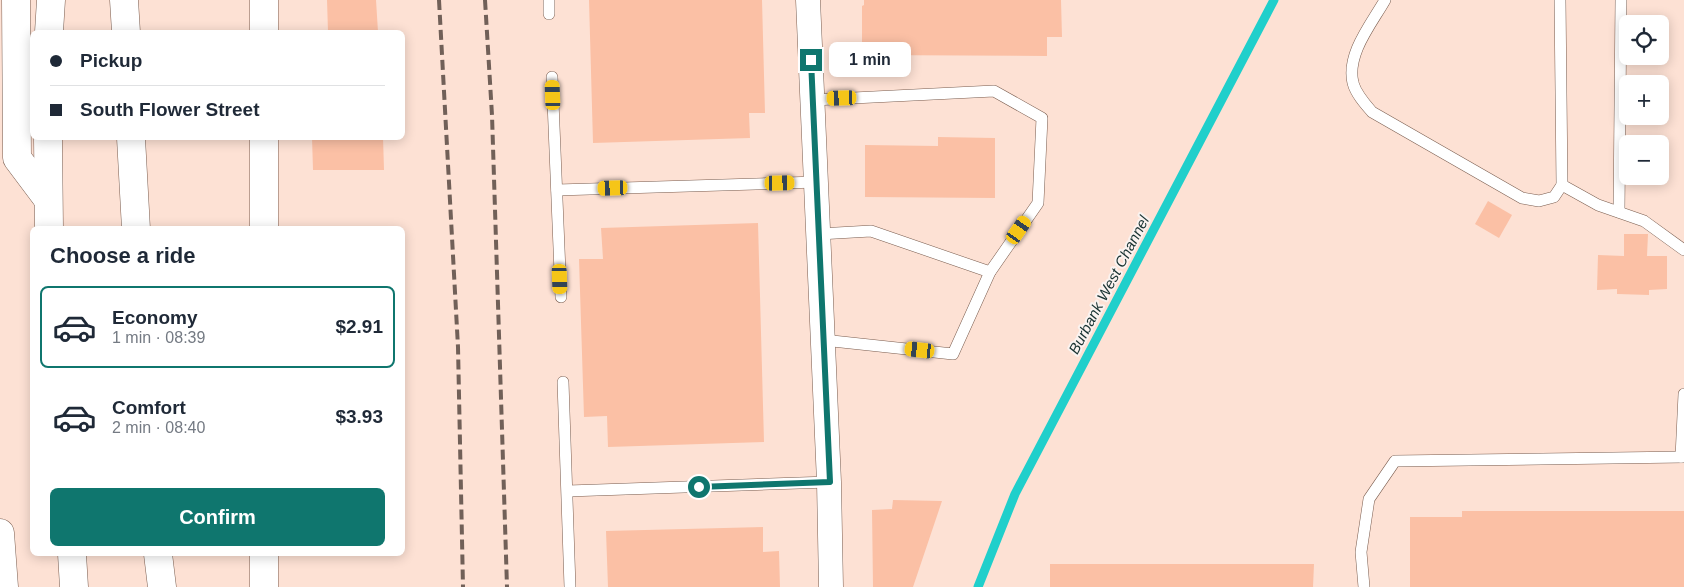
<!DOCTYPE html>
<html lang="en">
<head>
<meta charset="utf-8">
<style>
	body { margin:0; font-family:Arial,sans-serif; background:#f6f6f7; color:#1f2937; height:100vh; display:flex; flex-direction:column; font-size:19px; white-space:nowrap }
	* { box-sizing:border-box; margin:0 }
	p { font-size:16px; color:#747a83 }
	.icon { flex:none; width:28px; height:28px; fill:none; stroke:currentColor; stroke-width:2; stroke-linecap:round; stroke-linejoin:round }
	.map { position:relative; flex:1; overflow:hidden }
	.side { position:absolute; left:30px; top:226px; width:375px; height:330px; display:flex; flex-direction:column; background:#fff; border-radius:8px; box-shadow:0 2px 12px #0003 }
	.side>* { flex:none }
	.hud { position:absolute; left:30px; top:30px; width:375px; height:110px; border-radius:8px; box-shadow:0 2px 12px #0003; display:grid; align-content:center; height:110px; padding:0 20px; background:#fff }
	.tools { position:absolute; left:1619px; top:15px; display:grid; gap:10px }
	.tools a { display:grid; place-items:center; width:50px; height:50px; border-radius:8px; background:#fff; box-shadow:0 2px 12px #0003; font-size:25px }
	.end { position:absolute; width:22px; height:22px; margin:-11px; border:6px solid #0f766e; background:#fff; box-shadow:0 0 0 2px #fff }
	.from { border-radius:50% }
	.bubble { position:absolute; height:35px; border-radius:8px; background:#fff; box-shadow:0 2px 12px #0003; font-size:16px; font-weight:800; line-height:35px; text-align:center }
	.car { position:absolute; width:15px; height:30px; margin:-15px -8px; border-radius:6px; box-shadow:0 0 4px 1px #0007; background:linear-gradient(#f5c518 24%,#345 0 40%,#f5c518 0 76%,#345 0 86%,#f5c518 0) }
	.hud b { display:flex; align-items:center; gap:18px; height:48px; font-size:19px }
	.hud b+b { border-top:1px solid #e0e1e3 }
	.hud i { width:12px; height:12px; background:#1f2937 }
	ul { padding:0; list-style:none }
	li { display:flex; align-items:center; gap:15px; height:82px; margin:0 10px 8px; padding:0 10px; border:2px solid transparent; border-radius:8px }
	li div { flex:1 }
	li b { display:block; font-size:19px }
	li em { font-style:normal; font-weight:800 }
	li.on { border-color:#0f766e }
	li>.icon { width:45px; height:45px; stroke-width:1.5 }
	h2 { padding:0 20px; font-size:22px; line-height:60px }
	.primary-button { display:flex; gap:10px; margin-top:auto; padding:10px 20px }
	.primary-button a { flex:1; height:58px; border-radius:8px; background:#0f766e; color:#fff; font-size:20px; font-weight:800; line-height:58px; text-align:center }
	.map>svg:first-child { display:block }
</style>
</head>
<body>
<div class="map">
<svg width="1684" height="587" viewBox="0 0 1684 587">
	<rect width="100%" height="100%" fill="#fde1d4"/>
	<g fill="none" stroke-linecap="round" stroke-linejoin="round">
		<polyline stroke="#20cfcb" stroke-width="9" points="978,587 1015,494 1274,0"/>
	</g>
	<g fill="#fbc0a5">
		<polygon points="327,0 376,0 378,32 328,32"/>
		<polygon points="589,0 762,0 765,113 749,113 750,138 593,143"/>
		<polygon points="864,0 1061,0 1062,37 1047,37 1047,56 862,55 862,6 864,5"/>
		<polygon points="938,137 995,138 995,198 865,197 865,145 938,146"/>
		<polygon points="312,138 383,138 384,170 313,170"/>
		<polygon points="1488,201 1512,215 1499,238 1475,224"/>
		<polygon points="758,223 764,442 608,447 607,416 584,417 579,259 603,259 601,228"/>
		<polygon points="1624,234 1648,234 1647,256 1667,256 1667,289 1649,290 1649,295 1617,294 1617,289 1597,290 1598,255 1624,256"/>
		<polygon points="893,500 942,501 913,587 873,587 872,510 892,509"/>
		<polygon points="1462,511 1684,511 1684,587 1410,587 1410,517 1462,517"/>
		<polygon points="763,527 763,552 779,551 780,587 608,587 606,531"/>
		<polygon points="1050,564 1314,564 1313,587 1050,587"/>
	</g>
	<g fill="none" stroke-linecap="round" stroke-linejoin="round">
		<g stroke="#7a5d4f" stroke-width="12">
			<g id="lane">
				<polyline points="549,0 549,14"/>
				<path d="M1385,0C1372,23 1346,54 1353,83C1356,94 1365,104 1372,112L1522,198L1539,201L1554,197L1562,185L1560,0"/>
				<polyline points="552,77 561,297"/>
				<polyline points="813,100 994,91 1042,118 1038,203 990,272 953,354 823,340"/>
				<polyline points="1562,185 1598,205 1644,221 1684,250"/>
				<polyline points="557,190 817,182"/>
				<polyline points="1619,212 1621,0"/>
				<polyline points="819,234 871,231 990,272"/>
				<polyline points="563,382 570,587"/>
				<polyline points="1681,457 1684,394"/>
				<polyline points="568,491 829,482"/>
				<polyline points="1364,587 1361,552 1369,499 1395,461 1684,457"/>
			</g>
		</g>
		<g stroke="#7a5d4f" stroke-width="25">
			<polyline id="street" points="808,0 829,482 831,587"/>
		</g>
		<g stroke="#7a5d4f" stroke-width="29">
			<g id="secondary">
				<polyline points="264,0 264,32"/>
				<polyline points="264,229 264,138"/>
				<polyline points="264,587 264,554"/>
			</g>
		</g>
		<g stroke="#7a5d4f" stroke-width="29">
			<g id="highway">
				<polyline points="16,0 17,158 47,198"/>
				<polyline points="124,0 126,32"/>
				<polyline points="49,32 51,0"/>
				<polyline points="48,138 49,229"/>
				<polyline points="131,138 136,229"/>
				<polyline points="0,533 4,587"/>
				<polyline points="72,554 74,587"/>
				<polyline points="158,554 162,587"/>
			</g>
		</g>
		<use href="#lane" stroke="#fff" stroke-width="11"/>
		<use href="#street" stroke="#fff" stroke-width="24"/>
		<use href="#secondary" stroke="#fff" stroke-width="28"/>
		<use href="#highway" stroke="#fff" stroke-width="28"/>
		<g stroke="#716058" stroke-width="4" stroke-dasharray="10 5" stroke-linecap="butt">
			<polyline points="439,0 458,347 463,587"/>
			<polyline points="485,0 492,115 507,587"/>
		</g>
	</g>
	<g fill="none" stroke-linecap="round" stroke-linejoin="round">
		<polyline stroke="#0f766e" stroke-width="6" points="699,487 830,482 811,60"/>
	</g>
	<g text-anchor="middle" stroke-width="4" stroke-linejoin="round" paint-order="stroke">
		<g font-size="15" font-style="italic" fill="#173130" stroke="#faf3f0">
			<text transform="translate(1109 285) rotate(-62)" y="5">Burbank West Channel</text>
		</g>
	</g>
</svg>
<div class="tools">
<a><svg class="icon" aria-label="locate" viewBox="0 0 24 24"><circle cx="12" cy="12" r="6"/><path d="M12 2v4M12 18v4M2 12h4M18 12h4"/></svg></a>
<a>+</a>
<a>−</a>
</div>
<i class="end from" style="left:699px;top:487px"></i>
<i class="end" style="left:811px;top:60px"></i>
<div class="bubble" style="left:829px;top:42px;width:82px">1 min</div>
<i class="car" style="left:553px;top:95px;rotate:358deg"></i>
<i class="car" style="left:842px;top:98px;rotate:268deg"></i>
<i class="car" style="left:780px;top:183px;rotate:89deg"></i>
<i class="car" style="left:613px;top:188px;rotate:268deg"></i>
<i class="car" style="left:1019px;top:230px;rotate:35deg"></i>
<i class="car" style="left:560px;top:279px;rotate:178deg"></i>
<i class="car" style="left:920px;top:350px;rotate:276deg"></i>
<div class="hud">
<b><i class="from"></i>Pickup</b>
<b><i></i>South Flower Street</b>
</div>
<section class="side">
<h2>Choose a ride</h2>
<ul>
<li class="on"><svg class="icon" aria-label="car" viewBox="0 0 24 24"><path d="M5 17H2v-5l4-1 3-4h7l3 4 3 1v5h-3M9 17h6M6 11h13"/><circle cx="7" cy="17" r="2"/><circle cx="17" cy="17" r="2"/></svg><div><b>Economy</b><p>1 min · 08:39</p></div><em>$2.91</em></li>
<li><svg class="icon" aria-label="car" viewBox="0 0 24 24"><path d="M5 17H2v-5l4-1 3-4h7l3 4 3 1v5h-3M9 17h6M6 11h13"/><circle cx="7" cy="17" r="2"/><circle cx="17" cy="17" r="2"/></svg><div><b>Comfort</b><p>2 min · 08:40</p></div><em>$3.93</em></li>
</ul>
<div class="primary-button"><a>Confirm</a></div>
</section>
</div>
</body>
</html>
